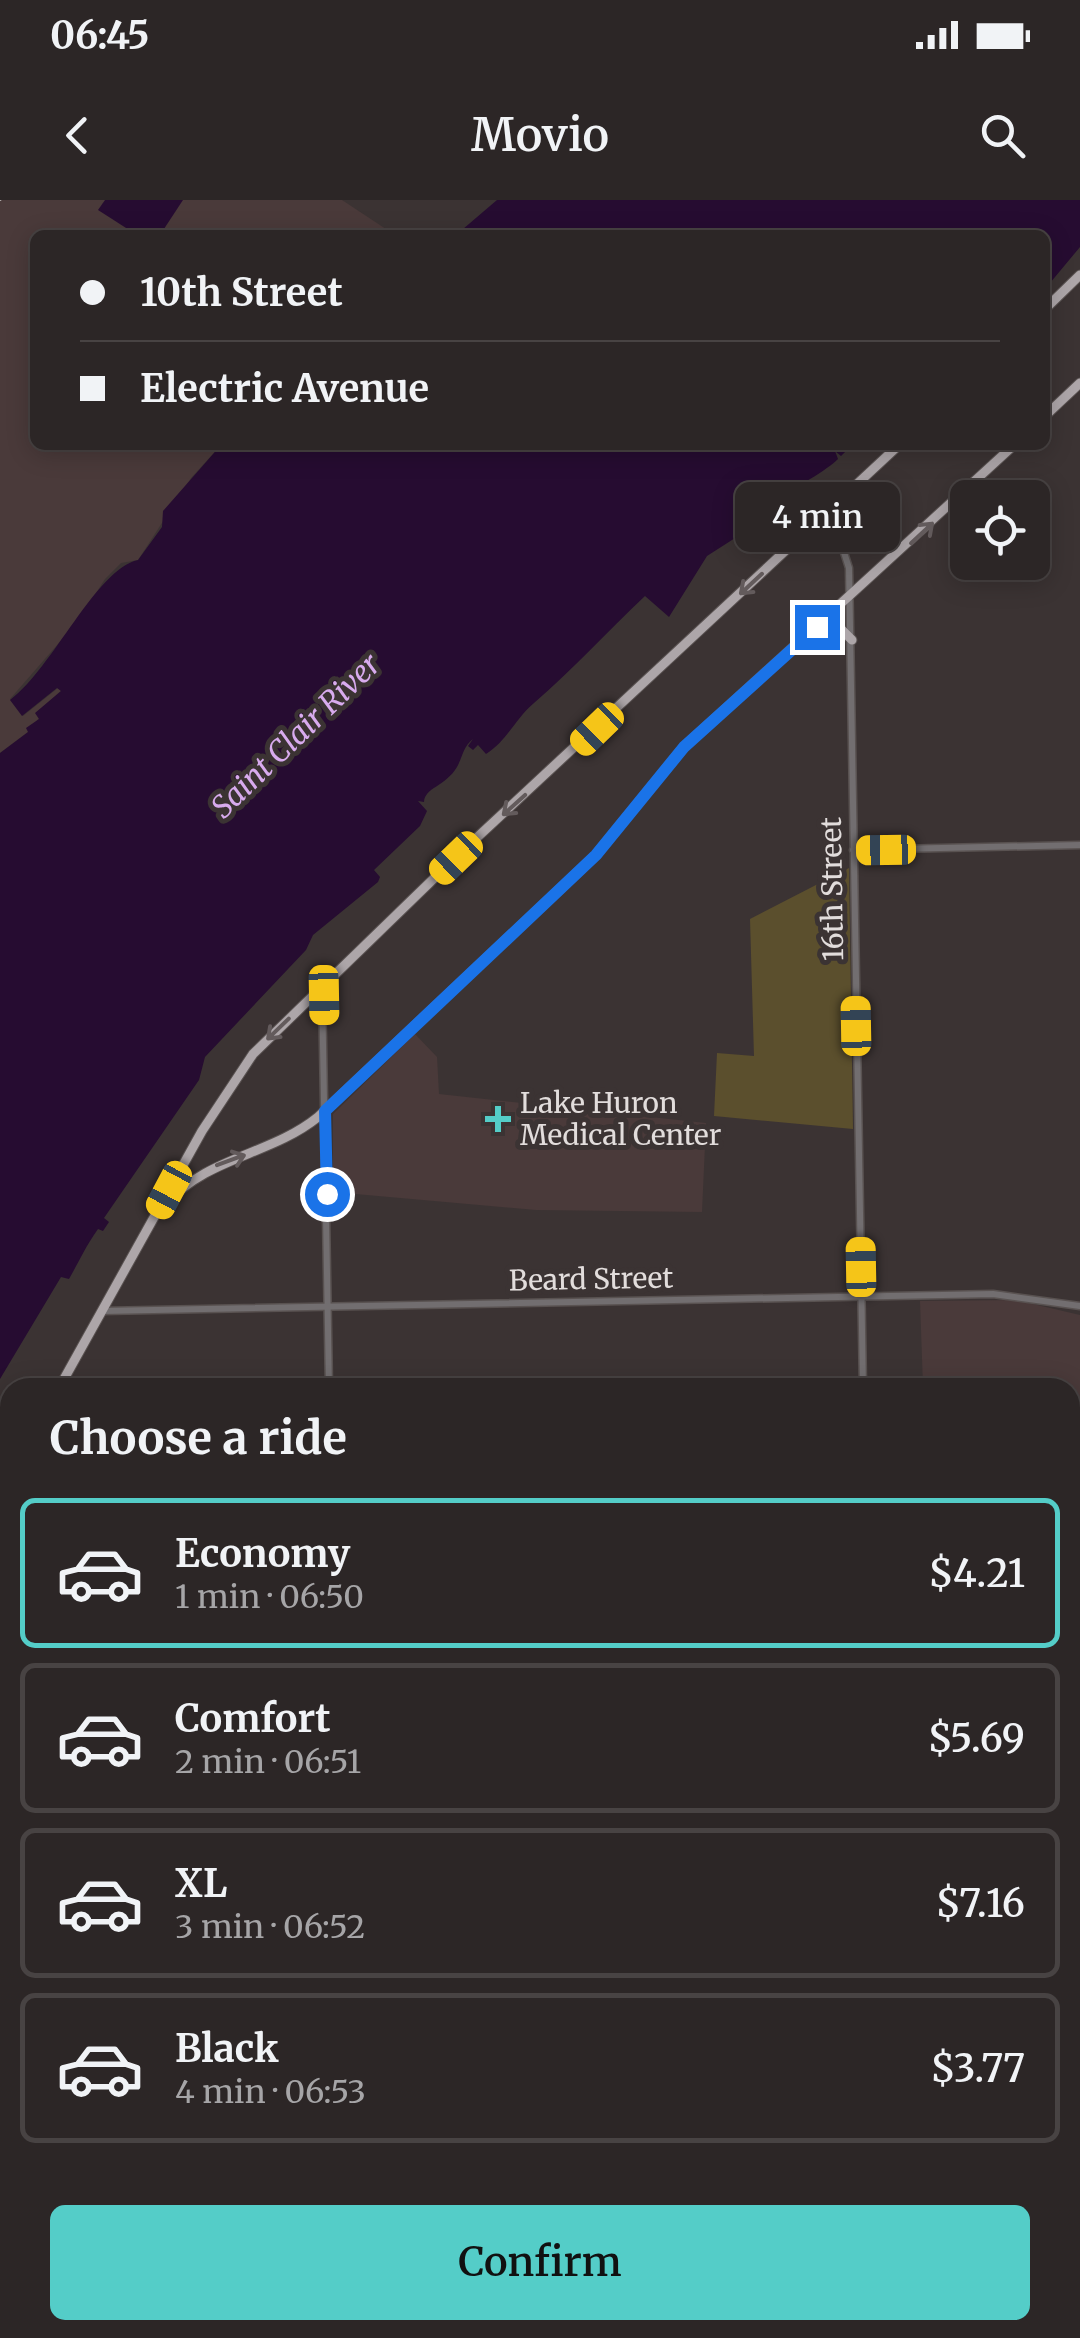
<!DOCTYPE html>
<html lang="en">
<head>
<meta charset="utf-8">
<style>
	body { margin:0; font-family:Merriweather,serif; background:#342e2e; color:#f1f3f6; height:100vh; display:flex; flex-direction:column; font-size:38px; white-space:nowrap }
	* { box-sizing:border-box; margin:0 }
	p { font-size:32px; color:#a6a5a7 }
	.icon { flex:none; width:55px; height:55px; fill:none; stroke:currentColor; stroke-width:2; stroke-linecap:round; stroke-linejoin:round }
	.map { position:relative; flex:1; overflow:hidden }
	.sheet { position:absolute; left:0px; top:1178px; width:1080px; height:962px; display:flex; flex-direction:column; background:#2c2626; border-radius:30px 30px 0 0; box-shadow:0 5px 25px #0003,0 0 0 2px #484343 }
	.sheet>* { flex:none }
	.hud { position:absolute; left:30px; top:30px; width:1020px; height:220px; border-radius:15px; box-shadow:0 5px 25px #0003,0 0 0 2px #484343; display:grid; align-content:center; height:220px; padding:0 50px; background:#2c2626 }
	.tools { position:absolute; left:950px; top:280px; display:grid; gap:20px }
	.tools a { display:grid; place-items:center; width:100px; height:100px; border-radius:15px; background:#2c2626; box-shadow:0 5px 25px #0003,0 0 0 2px #484343; font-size:50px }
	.end { position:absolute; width:45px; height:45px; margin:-22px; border:12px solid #1a73e8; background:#fff; box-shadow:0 0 0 5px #fff }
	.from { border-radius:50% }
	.bubble { position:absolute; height:70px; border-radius:15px; background:#2c2626; box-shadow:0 5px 25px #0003,0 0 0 2px #484343; font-size:32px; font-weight:600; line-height:70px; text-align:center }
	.car { position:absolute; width:30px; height:60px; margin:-30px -15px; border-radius:12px; box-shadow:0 0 8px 2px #0007; background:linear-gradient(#f5c518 24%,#345 0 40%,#f5c518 0 76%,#345 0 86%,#f5c518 0) }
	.hud b { display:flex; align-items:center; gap:35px; height:95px; font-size:38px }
	.hud b+b { border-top:2px solid #484343 }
	.hud i { width:25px; height:25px; background:#f1f3f6 }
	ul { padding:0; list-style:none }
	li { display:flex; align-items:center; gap:30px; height:150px; margin:0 20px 15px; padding:0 30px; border:5px solid #484343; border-radius:15px }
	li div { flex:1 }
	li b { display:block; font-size:38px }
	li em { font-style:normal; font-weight:600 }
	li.on { border-color:#54cdc8 }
	li>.icon { width:90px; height:90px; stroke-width:1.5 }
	h2 { padding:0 50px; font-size:45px; line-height:120px }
	.cta { display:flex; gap:20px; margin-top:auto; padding:20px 50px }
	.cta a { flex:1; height:115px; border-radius:15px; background:#54cdc8; color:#111; font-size:40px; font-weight:600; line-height:115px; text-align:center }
	.status { display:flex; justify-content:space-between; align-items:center; height:70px; padding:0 50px; background:#2c2626; direction:ltr }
	.status svg { height:28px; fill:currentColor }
	header { display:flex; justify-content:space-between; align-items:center; height:130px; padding:0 50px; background:#2c2626; font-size:45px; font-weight:600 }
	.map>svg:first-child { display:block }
</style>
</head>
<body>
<div class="status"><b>06:45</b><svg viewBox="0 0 49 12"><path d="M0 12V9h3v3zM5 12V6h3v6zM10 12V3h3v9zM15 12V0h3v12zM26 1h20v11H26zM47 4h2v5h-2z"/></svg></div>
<header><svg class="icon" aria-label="back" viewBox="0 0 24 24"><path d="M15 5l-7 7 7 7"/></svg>Movio<svg class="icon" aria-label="search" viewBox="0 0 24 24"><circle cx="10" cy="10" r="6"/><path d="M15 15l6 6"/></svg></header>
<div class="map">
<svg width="1080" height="2138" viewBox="0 0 1080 2138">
	<rect width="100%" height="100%" fill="#3b3333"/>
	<g fill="#4a3a3a">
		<polygon points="0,0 342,0 395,35 35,35 35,245 221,245 191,278 138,360 121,363 105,379 78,421 10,499 23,516 58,488 61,491 36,513 39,518 28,532 0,553"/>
		<polygon points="415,834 437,857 439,894 706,923 702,1012 536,1010 333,992 333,914"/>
		<polygon points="1016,1100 1080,1115 1080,1260 1070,1258 1070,1188 923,1187 920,1101"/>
	</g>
	<polygon fill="#5b4f2d" points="849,668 853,929 714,916 717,853 754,856 750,719"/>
	<g fill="#260c31">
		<polygon points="105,0 183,0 160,35 137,35 98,10"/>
		<polygon points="497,0 1080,0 1080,47 1045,89 1045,35 456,35"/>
		<path d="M221,245H852L841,256L835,251L838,259C820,276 791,288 775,303L772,298L768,300L774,309L771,315L707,356L669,417L645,396C607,432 572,470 534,503C515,519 507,541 486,554L478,545L473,550L468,546L473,539C463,547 463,556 457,567C445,587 425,587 424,602L418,601L427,611L420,626L374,670L380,677L378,682L313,735L306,750L205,857L199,880L104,1018L109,1022L103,1031L98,1029C84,1049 80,1060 69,1079L61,1077L0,1179V553L28,532L26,528L39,519L35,513L61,491L57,488L22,516L10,500C53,468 96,369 138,360L162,327L163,311Z"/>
	</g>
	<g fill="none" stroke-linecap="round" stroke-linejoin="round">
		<g stroke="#595251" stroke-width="9">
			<g id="minor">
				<polyline points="820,319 841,343 849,368 863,1188"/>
				<polyline points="853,650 1080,645"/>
				<polyline points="322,787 329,1188"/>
				<polyline points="102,1111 993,1094 1080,1106"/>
				<polyline points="353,2130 353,2138"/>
				<polyline points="887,2130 887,2138"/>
			</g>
		</g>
		<g stroke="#595251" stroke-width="11">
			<g id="major">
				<polyline points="1045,109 1080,75"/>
				<polyline points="1045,216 1080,183"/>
				<polyline points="820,426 838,426 852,440"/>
				<path d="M166,1004C207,957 271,955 318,917L596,655L684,547L1014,245"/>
				<polyline points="59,1188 202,931 253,854 456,657 899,245"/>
				<polyline points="0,1311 10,1290"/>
				<polyline points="1070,1664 1080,1664"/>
				<polyline points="0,1683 10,1683"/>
				<polyline points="1070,1729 1080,1729"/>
				<polyline points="0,1752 10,1752"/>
			</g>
		</g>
		<use href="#minor" stroke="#726e70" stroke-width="6"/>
		<use href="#major" stroke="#ada6a9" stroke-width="9"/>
		<g stroke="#ada7a6" stroke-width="2.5" stroke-dasharray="5 10" stroke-linecap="butt">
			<polyline points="0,1 0,0"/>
			<polyline points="1070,1283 1080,1284"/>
			<polyline points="1070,1300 1080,1301"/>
		</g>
	</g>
	<defs><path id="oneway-shaft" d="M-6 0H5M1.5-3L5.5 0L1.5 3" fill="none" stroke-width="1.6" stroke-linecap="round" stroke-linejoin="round" transform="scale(2.5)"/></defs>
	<g stroke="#635b5c">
		<use href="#oneway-shaft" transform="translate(922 333) rotate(-43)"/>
		<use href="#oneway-shaft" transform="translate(751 384) rotate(137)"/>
		<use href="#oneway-shaft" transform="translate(514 605) rotate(138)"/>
		<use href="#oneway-shaft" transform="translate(278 829) rotate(136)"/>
		<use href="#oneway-shaft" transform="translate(231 960) rotate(-20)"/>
	</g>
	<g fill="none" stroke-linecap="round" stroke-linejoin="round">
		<polyline stroke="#1a73e8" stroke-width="12" points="327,994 325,911 596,655 684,547 817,427"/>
	</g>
	<path fill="#54cdc8" stroke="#3b3333" stroke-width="4" d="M493 904h10v10h10v10h-10v10h-10v-10h-10v-10h10z"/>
	<g text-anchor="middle" stroke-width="10" stroke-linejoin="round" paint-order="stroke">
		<g font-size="28" fill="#e2dddc" stroke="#3b3333">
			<text transform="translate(832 689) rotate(-91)" y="10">16th Street</text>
			<text transform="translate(591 1079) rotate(-1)" y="10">Beard Street</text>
		</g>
		<g font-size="28" fill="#e2dddc" stroke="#3b3333" text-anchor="start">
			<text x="520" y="913">Lake Huron<tspan x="520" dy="32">Medical Center</tspan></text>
		</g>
		<g font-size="30" font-style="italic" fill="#d8abee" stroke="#3b3333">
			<text transform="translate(296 536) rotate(-44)" y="10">Saint Clair River</text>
		</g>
	</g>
</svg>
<div class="tools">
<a><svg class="icon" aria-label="locate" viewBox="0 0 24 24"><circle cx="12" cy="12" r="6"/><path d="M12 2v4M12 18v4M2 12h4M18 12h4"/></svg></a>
</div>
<i class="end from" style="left:327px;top:994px"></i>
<i class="end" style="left:817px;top:427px"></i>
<div class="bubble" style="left:735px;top:282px;width:165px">4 min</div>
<i class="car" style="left:597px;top:529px;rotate:226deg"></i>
<i class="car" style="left:886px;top:650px;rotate:269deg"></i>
<i class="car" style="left:456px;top:658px;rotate:226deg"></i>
<i class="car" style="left:324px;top:795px;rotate:179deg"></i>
<i class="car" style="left:856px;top:826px;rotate:359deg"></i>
<i class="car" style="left:169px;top:990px;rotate:208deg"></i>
<i class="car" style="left:861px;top:1067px;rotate:359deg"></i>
<div class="hud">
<b><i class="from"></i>10th Street</b>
<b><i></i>Electric Avenue</b>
</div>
<section class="sheet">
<h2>Choose a ride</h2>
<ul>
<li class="on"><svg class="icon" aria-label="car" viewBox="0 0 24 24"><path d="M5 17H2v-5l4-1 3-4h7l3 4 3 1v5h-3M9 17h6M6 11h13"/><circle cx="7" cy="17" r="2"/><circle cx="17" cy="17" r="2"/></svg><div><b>Economy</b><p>1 min · 06:50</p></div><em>$4.21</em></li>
<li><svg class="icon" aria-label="car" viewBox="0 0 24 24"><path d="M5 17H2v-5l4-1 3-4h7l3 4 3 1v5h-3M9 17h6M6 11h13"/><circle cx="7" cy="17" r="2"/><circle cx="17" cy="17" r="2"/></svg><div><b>Comfort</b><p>2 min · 06:51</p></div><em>$5.69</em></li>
<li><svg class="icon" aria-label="car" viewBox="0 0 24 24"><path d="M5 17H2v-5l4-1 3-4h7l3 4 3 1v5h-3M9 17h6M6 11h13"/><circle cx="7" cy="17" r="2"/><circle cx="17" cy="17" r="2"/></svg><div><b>XL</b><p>3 min · 06:52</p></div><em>$7.16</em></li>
<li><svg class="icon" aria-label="car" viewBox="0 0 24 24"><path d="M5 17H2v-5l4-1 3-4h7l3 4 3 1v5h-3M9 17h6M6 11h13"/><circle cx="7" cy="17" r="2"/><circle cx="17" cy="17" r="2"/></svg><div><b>Black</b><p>4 min · 06:53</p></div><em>$3.77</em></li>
</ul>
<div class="cta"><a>Confirm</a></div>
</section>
</div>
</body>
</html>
